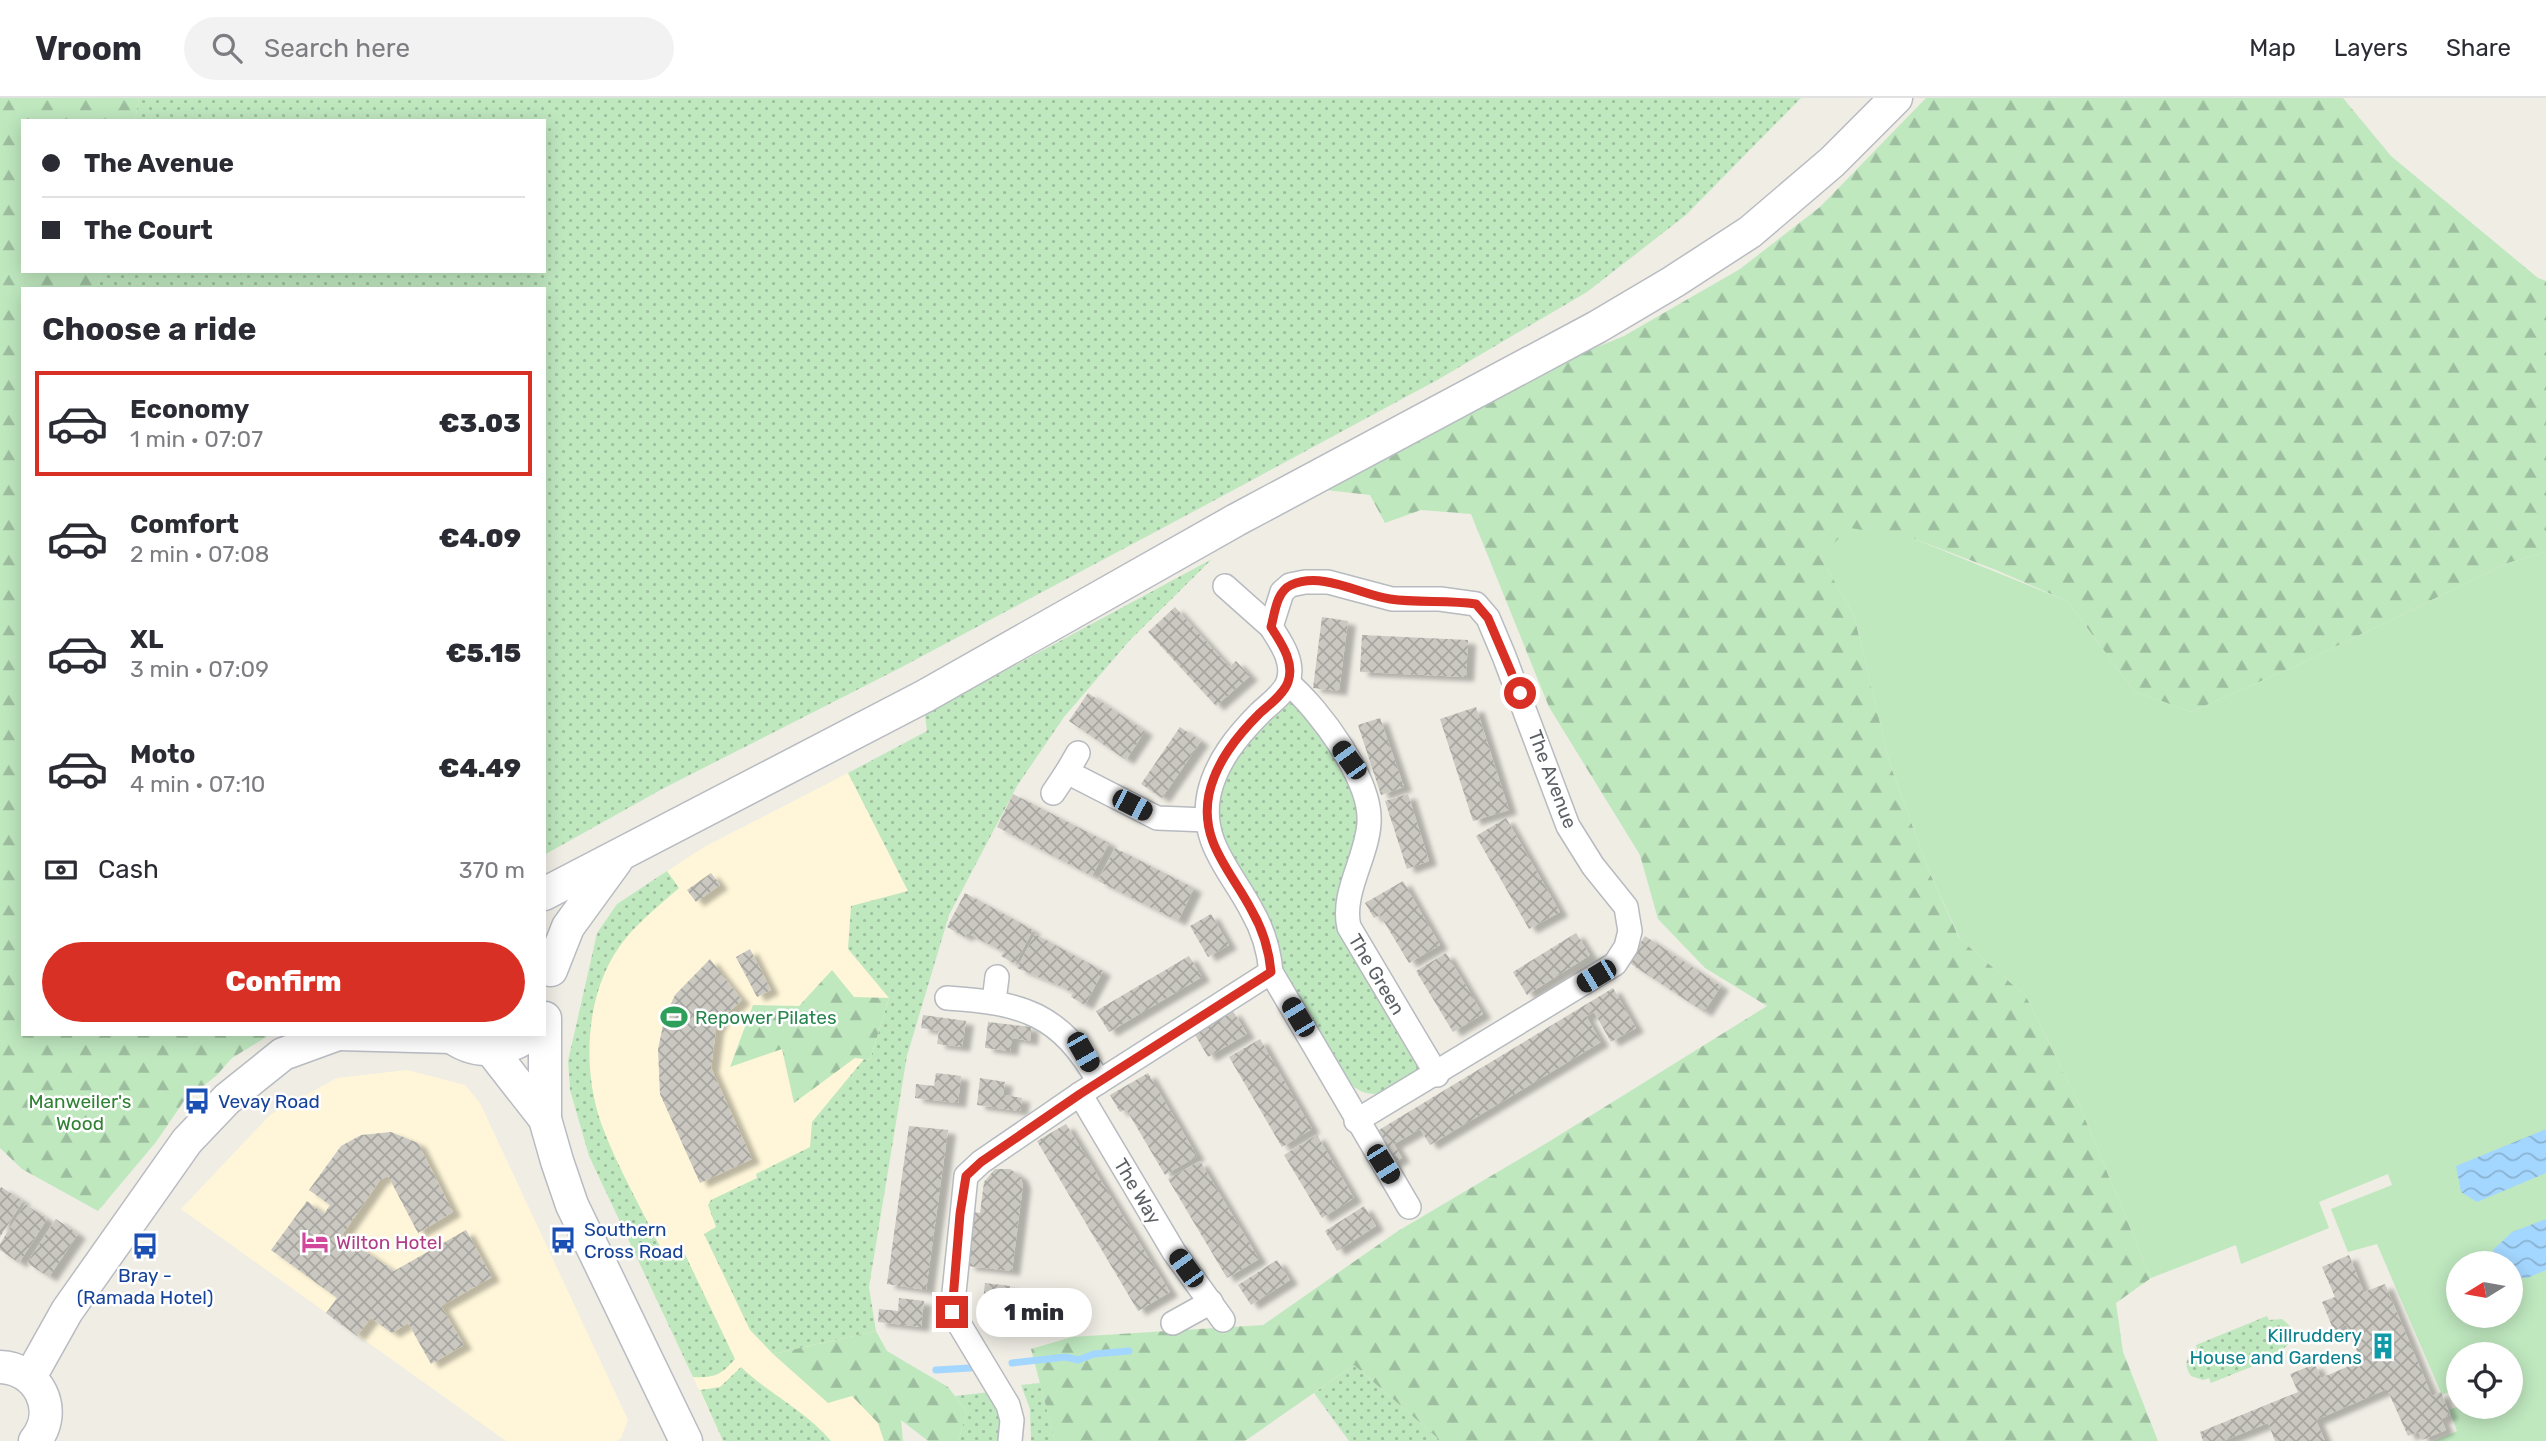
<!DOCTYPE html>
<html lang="en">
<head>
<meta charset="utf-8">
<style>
	body { margin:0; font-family:Rubik,sans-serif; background:#f2f2f3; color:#2b2b33; height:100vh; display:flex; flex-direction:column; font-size:26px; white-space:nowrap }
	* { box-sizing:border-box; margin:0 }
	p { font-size:23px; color:#7c7c81 }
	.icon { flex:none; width:38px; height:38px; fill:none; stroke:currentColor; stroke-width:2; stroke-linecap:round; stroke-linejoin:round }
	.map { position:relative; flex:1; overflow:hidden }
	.details { position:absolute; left:21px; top:189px; width:525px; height:749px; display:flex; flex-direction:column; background:#fff; border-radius:0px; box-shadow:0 4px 18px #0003 }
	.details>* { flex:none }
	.guide { position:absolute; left:21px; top:21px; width:525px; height:154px; border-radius:0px; box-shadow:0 4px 18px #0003; display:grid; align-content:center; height:154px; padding:0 21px; background:#fff }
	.needle { width:46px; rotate:259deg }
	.fabs { position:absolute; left:2446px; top:1153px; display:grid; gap:14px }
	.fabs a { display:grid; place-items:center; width:77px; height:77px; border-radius:50%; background:#fff; box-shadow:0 4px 18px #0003; font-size:35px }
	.end { position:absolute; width:32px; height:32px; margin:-16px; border:9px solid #d93025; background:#fff; box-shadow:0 0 0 4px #fff }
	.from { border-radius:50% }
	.bubble { position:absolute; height:49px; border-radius:24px; background:#fff; box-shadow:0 4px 18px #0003; font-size:23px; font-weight:800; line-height:49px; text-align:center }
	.car { position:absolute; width:21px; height:42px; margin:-21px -10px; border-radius:9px; box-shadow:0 0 5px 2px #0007; background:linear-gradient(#222 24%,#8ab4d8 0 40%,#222 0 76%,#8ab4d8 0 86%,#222 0) }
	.guide b { display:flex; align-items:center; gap:24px; height:66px; font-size:26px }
	.guide b+b { border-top:2px solid #e1e1e2 }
	.guide i { width:18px; height:18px; background:#2b2b33 }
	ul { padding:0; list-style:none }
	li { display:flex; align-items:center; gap:21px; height:105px; margin:0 14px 10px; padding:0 7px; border:4px solid transparent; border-radius:0px }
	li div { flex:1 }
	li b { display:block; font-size:26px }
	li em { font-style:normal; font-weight:800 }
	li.current { border-color:#d93025 }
	li>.icon { width:63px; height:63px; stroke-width:1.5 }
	h2 { padding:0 21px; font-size:32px; line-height:84px }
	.pay { display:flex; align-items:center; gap:18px; height:77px; padding:0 21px; font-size:26px }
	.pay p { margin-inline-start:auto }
	.action { display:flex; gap:14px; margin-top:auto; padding:14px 21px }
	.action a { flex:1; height:80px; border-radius:42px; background:#d93025; color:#fff; font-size:28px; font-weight:800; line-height:80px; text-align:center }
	header { display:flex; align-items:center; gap:42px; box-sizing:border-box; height:98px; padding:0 35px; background:#fff; border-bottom:2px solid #e1e1e2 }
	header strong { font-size:33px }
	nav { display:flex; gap:38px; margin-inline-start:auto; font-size:24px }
	.search { width:490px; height:63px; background:#f2f2f3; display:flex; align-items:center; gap:18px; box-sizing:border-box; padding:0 24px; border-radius:38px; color:#7c7c81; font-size:26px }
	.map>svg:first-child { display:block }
</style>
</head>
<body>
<header>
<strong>Vroom</strong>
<div class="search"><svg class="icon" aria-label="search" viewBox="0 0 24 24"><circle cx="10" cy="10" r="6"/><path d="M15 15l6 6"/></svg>Search here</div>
<nav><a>Map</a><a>Layers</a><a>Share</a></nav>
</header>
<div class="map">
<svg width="2546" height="1343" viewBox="0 0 2546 1343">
	<defs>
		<pattern id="grass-dots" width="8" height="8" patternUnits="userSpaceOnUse" patternTransform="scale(1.75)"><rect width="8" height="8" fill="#bfe8bf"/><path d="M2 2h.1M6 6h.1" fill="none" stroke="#9ebf9f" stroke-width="1.8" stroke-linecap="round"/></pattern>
		<pattern id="forest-firs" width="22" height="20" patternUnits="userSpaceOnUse" patternTransform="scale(1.75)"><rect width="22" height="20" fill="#bfe8bf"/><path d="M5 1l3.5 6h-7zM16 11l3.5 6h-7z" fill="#9ebf9f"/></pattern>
		<pattern id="water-waves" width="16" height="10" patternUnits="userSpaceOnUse" patternTransform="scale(1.75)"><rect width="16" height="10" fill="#a4d7ff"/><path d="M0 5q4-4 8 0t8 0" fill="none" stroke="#89b2d2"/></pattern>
		<pattern id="building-cross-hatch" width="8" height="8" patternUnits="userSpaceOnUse" patternTransform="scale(1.75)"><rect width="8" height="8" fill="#cac8c1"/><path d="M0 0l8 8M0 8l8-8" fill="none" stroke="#a7a6a0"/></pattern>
		<filter id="shadow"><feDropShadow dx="8" dy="4.5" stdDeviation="2" flood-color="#0004"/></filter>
	</defs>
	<rect width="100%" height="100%" fill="#efede4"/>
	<g fill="#fff6d9">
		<polygon points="848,675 938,849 907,958 869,1189 876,1233 887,1253 898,1343 723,1343 589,1058 570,992 568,963 597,835 617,806 704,749"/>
		<polygon points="407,972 465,987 480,1005 628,1322 621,1340 617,1343 506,1343 181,1111 271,1016 337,980"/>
	</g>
	<g fill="url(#grass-dots)">
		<polygon points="139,0 1801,0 1686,117 1587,194 1439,281 1200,410 898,571 664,690 544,757 544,191 96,191 102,173 544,173 544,23 135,23"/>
		<polygon points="1212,461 1130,542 1064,619 1017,688 949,817 907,958 869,1189 876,1233 773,1256 750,1232 704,1136 716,1129 708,1107 711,1102 757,1080 756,1076 810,1049 812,1024 864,961 870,962 889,900 848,851 851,808 908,793 848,675 927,633 925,616"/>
		<path d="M1288,603L1298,607L1341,669L1361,718L1341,806L1421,966V973C1398,988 1374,1009 1350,985C1328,949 1300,913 1283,874C1276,860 1279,843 1272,828C1261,804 1241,783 1230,759C1199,688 1240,650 1288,603Z"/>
		<path d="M667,773L679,790C663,804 646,818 632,833C586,882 580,964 601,1025C617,1069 643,1113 663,1155L681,1148L735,1261C721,1277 715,1280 693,1279L589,1058L570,992L568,963L597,835L617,806Z"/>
		<path d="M2267,1218L2269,1222L2282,1221L2291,1229L2292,1243L2282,1252L2283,1256L2211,1285L2209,1280L2203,1282L2191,1278C2183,1267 2186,1258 2197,1252L2196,1247Z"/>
		<polygon points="1354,1267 1441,1343 1349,1343 1314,1295"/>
		<path d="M741,1269C770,1297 805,1312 831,1343H723L700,1292L720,1289Z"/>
		<polygon points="1040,1285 1055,1343 1031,1343 1030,1311 1021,1287"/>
		<polygon points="990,1294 1001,1326 1000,1343 958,1343 967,1314 955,1298"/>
	</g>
	<g fill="url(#forest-firs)">
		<polygon points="0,0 139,0 135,23 23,23 23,173 102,173 96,191 23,191 23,936 271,936 232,960 216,978 184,1003 156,1044 98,1113 22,1071 0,1050"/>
		<polygon points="1926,0 2343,0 2391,58 2538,180 2546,183 2546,454 2508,465 2300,566 2191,614 2134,593 2067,503 1996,472 1912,440 1820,458 1854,517 1890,666 1929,773 1959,840 2026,898 2079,1006 2151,1180 2116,1205 2123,1254 2158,1343 1441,1343 1354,1267 1245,1343 1055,1343 1031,1251 1072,1239 1263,1227 1398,1133 1550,1043 1767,908 1705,870 1658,821 1640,757 1549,609 1471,416 1421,412 1385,425 1370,397 1326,392 1546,270 1624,238 1740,171 1820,109"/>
		<polygon points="832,872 854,899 889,900 870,962 855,960 794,1005 782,951 730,969 753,907 799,908"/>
		<polygon points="876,1233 887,1253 948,1289 967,1314 958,1343 928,1343 901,1322 903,1343 884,1343 878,1325 852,1298 828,1305 773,1256"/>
	</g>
	<path fill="#bfe8bf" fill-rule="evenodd" d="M1850,430L1912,440L2067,503L2134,593L2191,614L2300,566L2508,465L2546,454V1343H2434L2457,1333L2449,1312L2459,1308L2511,1309V1256H2459V1289L2442,1297L2377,1146L2348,1154L2331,1111L2392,1087L2388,1076L2319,1104L2329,1130L2241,1166L2236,1147L2151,1180L2079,1006L2026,898L1960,841L1929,773L1890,666L1854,517L1820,458ZM2459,1166H2511V1218H2459Z"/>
	<g fill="url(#water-waves)">
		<polygon points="2546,1031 2546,1075 2477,1104 2461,1094 2456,1068"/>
		<polygon points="2546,1121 2546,1172 2527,1180 2511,1178 2511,1166 2498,1165 2493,1152 2512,1134"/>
	</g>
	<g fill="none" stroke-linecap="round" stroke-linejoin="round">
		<g stroke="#a4d7ff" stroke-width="7">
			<polyline points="1012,1265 1066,1259 1078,1262 1094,1256 1129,1253"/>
			<polyline points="936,1272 970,1270"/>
		</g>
	</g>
	<g fill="url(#building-cross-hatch)" filter="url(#shadow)">
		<polygon points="1175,509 1229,569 1236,563 1250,578 1216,608 1148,534"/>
		<polygon points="1322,519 1348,523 1339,593 1313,590"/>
		<polygon points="1362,537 1468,542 1466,579 1360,574"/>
		<polygon points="1088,595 1145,633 1126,662 1069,623"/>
		<polygon points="1476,609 1509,712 1473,723 1440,621"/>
		<polygon points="1380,620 1404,689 1381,697 1358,627"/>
		<polygon points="1180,629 1201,643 1162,700 1141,686"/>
		<polygon points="1013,696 1109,745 1092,778 997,729"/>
		<polygon points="1408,696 1429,763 1407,771 1385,703"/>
		<polygon points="1506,720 1560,814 1529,831 1476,738"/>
		<polygon points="1115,750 1194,790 1178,823 1098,783"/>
		<polygon points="711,775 720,787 696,804 687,792"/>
		<polygon points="1403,783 1440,847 1409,865 1380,817 1374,820 1365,805"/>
		<polygon points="965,795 1033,832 1015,866 1001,858 1004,854 967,835 965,839 947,829"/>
		<polygon points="1211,816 1229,847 1208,859 1190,828"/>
		<polygon points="1576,835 1590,857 1527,897 1513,874"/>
		<polygon points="1035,836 1103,873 1085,907 1071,899 1073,895 1056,886 1017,870"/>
		<polygon points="1645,838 1721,888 1704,914 1628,864"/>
		<polygon points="750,851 771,892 757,899 736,859"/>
		<polygon points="1446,855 1483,916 1453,934 1416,873"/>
		<polygon points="1189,858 1202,879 1109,934 1096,913"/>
		<polygon points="710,861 742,902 721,921 716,931 711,970 752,1061 700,1085 660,996 658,951 665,918 675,897"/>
		<polygon points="1613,890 1636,930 1611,944 1594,914 1586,918 1601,944 1430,1047 1420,1031 1394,1046 1402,1060 1391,1066 1374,1035"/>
		<polygon points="1233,913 1247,936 1208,959 1194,935"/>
		<polygon points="923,917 966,923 962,949 937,946 939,933 921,930"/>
		<polygon points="988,924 1031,929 1030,943 1012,940 1010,953 985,950"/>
		<polygon points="1260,941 1312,1031 1282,1049 1229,959"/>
		<polygon points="936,975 961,978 958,1005 915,1000 916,986 934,988"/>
		<polygon points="1148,975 1197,1058 1165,1077 1126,1011 1120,1014 1110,997"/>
		<polygon points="980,980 1005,984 1003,997 1022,1000 1020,1013 977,1007"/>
		<polygon points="1066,1026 1170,1194 1138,1213 1037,1043"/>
		<polygon points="909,1028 948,1032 926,1192 887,1186"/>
		<polygon points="391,1034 418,1045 453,1114 418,1135 388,1078 380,1082 342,1137 394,1173 466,1132 492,1179 441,1208 464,1247 431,1266 408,1225 392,1235 371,1220 357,1238 326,1215 337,1200 271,1152 307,1103 324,1116 330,1107 309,1092 341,1048 361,1037"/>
		<polygon points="1317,1037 1354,1100 1322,1120 1284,1057"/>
		<polygon points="1200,1063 1259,1161 1227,1180 1168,1081"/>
		<polygon points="995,1071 1010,1071 1020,1078 1023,1087 1012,1173 967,1168 974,1114 980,1115 984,1084"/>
		<polygon points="1,1089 23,1103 0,1139 0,1091"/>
		<polygon points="25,1106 47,1121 19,1165 0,1152 0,1146"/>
		<polygon points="1364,1108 1376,1128 1337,1153 1325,1133"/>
		<polygon points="56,1121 78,1136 49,1179 27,1165"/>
		<polygon points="2349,1157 2364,1194 2385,1186 2432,1298 2441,1294 2450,1317 2441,1321 2446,1332 2422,1342 2418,1334 2408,1338 2387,1291 2316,1322 2325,1343 2275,1343 2268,1325 2223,1343 2203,1343 2200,1334 2298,1294 2290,1276 2315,1266 2321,1280 2361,1263 2346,1227 2334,1233 2322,1204 2335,1199 2322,1169"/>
		<polygon points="1277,1162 1290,1182 1251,1207 1238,1187"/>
		<polygon points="985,1185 1010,1188 1008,1201 1026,1204 1024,1217 982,1211"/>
		<polygon points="899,1200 924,1203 921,1229 878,1224 879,1211 898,1213"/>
	</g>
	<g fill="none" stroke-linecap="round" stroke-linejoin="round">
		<g stroke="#b7babf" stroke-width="26">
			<g id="street">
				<polyline points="1225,488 1271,529"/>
				<path d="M1288,585C1319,611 1372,682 1369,725C1367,760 1341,795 1349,829L1437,977"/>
				<polyline points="1067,674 1078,655"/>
				<polyline points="1053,695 1067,674 1157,720 1207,722"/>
				<path d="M1271,874C1269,852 1263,832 1252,813C1232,774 1199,744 1209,696C1216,664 1237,638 1260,615C1269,606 1284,596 1288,584C1295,564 1281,545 1271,529L1282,494L1290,487L1305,484H1328L1392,501H1440L1476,506L1488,520L1504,558L1568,728L1593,768L1626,809L1630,833L1626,849L1615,866L1356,1023"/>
				<path d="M947,900C1023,905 1060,915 1099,984"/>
				<polyline points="994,903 997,879"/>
				<polyline points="1080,996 1174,1154 1223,1222"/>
				<polyline points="1173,1225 1211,1204"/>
				<polyline points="1010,1343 1012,1322 1008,1307 952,1214 966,1078 981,1064 1080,996 1271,874 1409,1109"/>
			</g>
		</g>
		<g stroke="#b8bbc1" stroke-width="35">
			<g id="secondary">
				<polyline points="544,796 925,598 1236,422 1597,229 1673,184 1750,134 1832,64 1896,0"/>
				<polyline points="551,872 568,829 616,763"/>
				<polyline points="545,920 545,1021 557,1063 572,1107 686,1343"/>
				<polyline points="339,936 452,939"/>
				<path d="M448,936C474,958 505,954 531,936"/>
				<polyline points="491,952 545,1021"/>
				<path d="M0,1269C38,1270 60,1312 35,1343"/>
				<polyline points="30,1279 67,1213 187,1043 227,1001 283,956 338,936"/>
			</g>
		</g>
		<use href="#street" stroke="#fff" stroke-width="23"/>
		<use href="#secondary" stroke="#fff" stroke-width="32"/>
	</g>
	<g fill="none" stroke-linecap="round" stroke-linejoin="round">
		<path stroke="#d93025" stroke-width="9" d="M952,1214L960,1116L966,1078L981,1064L1080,996L1271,874C1269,852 1263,832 1252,813C1232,774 1199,744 1209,696C1216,664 1237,638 1260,615C1269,607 1284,596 1288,584C1295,564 1281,545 1271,529C1275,515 1276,494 1291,487C1322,473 1359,496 1390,501C1418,505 1447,502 1476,506L1488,520L1520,595"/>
	</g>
	<defs>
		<g id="stadium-bare" transform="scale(2.1)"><path d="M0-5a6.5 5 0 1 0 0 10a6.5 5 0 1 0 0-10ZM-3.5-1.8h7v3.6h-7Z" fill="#2e9e5b" stroke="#fff" stroke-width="2.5" paint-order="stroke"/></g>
		<g id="bus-bare" transform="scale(2.1)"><path d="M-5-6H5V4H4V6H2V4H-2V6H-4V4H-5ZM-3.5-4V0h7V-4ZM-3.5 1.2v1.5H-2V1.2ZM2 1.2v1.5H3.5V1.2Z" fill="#1a4fb4" stroke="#fff" stroke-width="2.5" paint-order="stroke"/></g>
		<g id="hotel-bare" transform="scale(2.1)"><path d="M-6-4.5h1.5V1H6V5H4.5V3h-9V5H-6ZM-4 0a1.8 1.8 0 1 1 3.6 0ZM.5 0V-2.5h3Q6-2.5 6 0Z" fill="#d1479c" stroke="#fff" stroke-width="2.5" paint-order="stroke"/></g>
		<g id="building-bare" transform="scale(2.1)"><path d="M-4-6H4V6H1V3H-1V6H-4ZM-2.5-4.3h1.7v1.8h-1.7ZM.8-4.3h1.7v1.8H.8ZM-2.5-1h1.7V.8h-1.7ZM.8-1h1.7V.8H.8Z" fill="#0f9aa8" stroke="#fff" stroke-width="2.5" paint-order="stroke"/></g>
	</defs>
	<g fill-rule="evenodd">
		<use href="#stadium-bare" x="674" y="919"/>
		<use href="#bus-bare" x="197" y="1003"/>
		<use href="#bus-bare" x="563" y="1142"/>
		<use href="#hotel-bare" x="315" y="1144"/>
		<use href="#bus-bare" x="145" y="1148"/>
		<use href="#building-bare" x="2383" y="1248"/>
	</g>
	<g text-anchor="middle" stroke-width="5" stroke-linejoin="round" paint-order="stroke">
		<g font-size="19" fill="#5c6065" stroke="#fff">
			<text transform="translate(1553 681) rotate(69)" y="7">The Avenue</text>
			<text transform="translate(1377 876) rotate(59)" y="7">The Green</text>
			<text transform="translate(1138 1093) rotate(59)" y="7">The Way</text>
		</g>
		<g font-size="19" fill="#27864d" stroke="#fff" text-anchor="start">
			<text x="695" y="926">Repower Pilates</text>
		</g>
		<g font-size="19" fill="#308233" stroke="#fff">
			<text x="80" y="1010">Manweiler's<tspan x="80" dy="22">Wood</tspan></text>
		</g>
		<g font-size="19" fill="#164399" stroke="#fff" text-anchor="start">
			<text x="218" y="1010">Vevay Road</text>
			<text x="584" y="1138">Southern<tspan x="584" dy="22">Cross Road</tspan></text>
			<text x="145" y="1184" text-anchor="middle">Bray -<tspan x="145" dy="22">(Ramada Hotel)</tspan></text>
		</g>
		<g font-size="19" fill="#b23c85" stroke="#fff" text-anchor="start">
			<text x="336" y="1151">Wilton Hotel</text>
		</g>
		<g font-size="19" fill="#0d838f" stroke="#fff" text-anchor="end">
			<text x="2362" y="1244">Killruddery<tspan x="2362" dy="22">House and Gardens</tspan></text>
		</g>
	</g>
</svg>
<div class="fabs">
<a><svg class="needle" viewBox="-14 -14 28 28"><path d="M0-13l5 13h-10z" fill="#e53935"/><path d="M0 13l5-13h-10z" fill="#7c7c81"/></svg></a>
<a><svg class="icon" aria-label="locate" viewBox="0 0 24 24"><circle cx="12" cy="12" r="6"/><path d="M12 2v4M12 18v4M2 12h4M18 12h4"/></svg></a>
</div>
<i class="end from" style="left:1520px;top:595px"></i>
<i class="end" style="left:952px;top:1214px"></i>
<div class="bubble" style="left:976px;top:1190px;width:116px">1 min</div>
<i class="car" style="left:1349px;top:662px;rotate:324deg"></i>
<i class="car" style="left:1132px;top:707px;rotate:117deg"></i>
<i class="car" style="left:1596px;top:878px;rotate:239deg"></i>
<i class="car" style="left:1298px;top:919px;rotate:329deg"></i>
<i class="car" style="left:1083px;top:954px;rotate:150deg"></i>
<i class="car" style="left:1383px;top:1066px;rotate:148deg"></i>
<i class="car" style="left:1186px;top:1170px;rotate:324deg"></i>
<div class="guide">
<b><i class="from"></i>The Avenue</b>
<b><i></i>The Court</b>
</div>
<section class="details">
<h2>Choose a ride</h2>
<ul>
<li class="current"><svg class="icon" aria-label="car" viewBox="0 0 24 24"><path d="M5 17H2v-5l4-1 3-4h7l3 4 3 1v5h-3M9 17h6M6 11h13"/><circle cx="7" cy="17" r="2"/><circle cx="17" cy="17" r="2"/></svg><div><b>Economy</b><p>1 min · 07:07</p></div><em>€3.03</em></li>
<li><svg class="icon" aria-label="car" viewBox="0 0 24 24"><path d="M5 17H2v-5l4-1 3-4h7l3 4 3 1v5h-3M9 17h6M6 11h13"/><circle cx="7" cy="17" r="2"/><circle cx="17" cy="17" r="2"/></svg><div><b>Comfort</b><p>2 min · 07:08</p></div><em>€4.09</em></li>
<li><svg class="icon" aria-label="car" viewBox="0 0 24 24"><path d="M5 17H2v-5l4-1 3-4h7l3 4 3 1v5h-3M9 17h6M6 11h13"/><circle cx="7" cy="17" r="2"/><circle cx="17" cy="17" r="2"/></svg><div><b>XL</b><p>3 min · 07:09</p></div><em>€5.15</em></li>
<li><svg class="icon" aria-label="car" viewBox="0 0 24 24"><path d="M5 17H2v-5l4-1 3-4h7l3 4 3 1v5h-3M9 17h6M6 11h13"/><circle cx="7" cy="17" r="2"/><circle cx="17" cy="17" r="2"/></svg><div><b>Moto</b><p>4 min · 07:10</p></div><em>€4.49</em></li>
</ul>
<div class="pay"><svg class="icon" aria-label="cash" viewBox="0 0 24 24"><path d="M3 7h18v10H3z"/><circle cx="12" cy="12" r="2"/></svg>Cash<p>370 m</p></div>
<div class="action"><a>Confirm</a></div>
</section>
</div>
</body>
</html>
